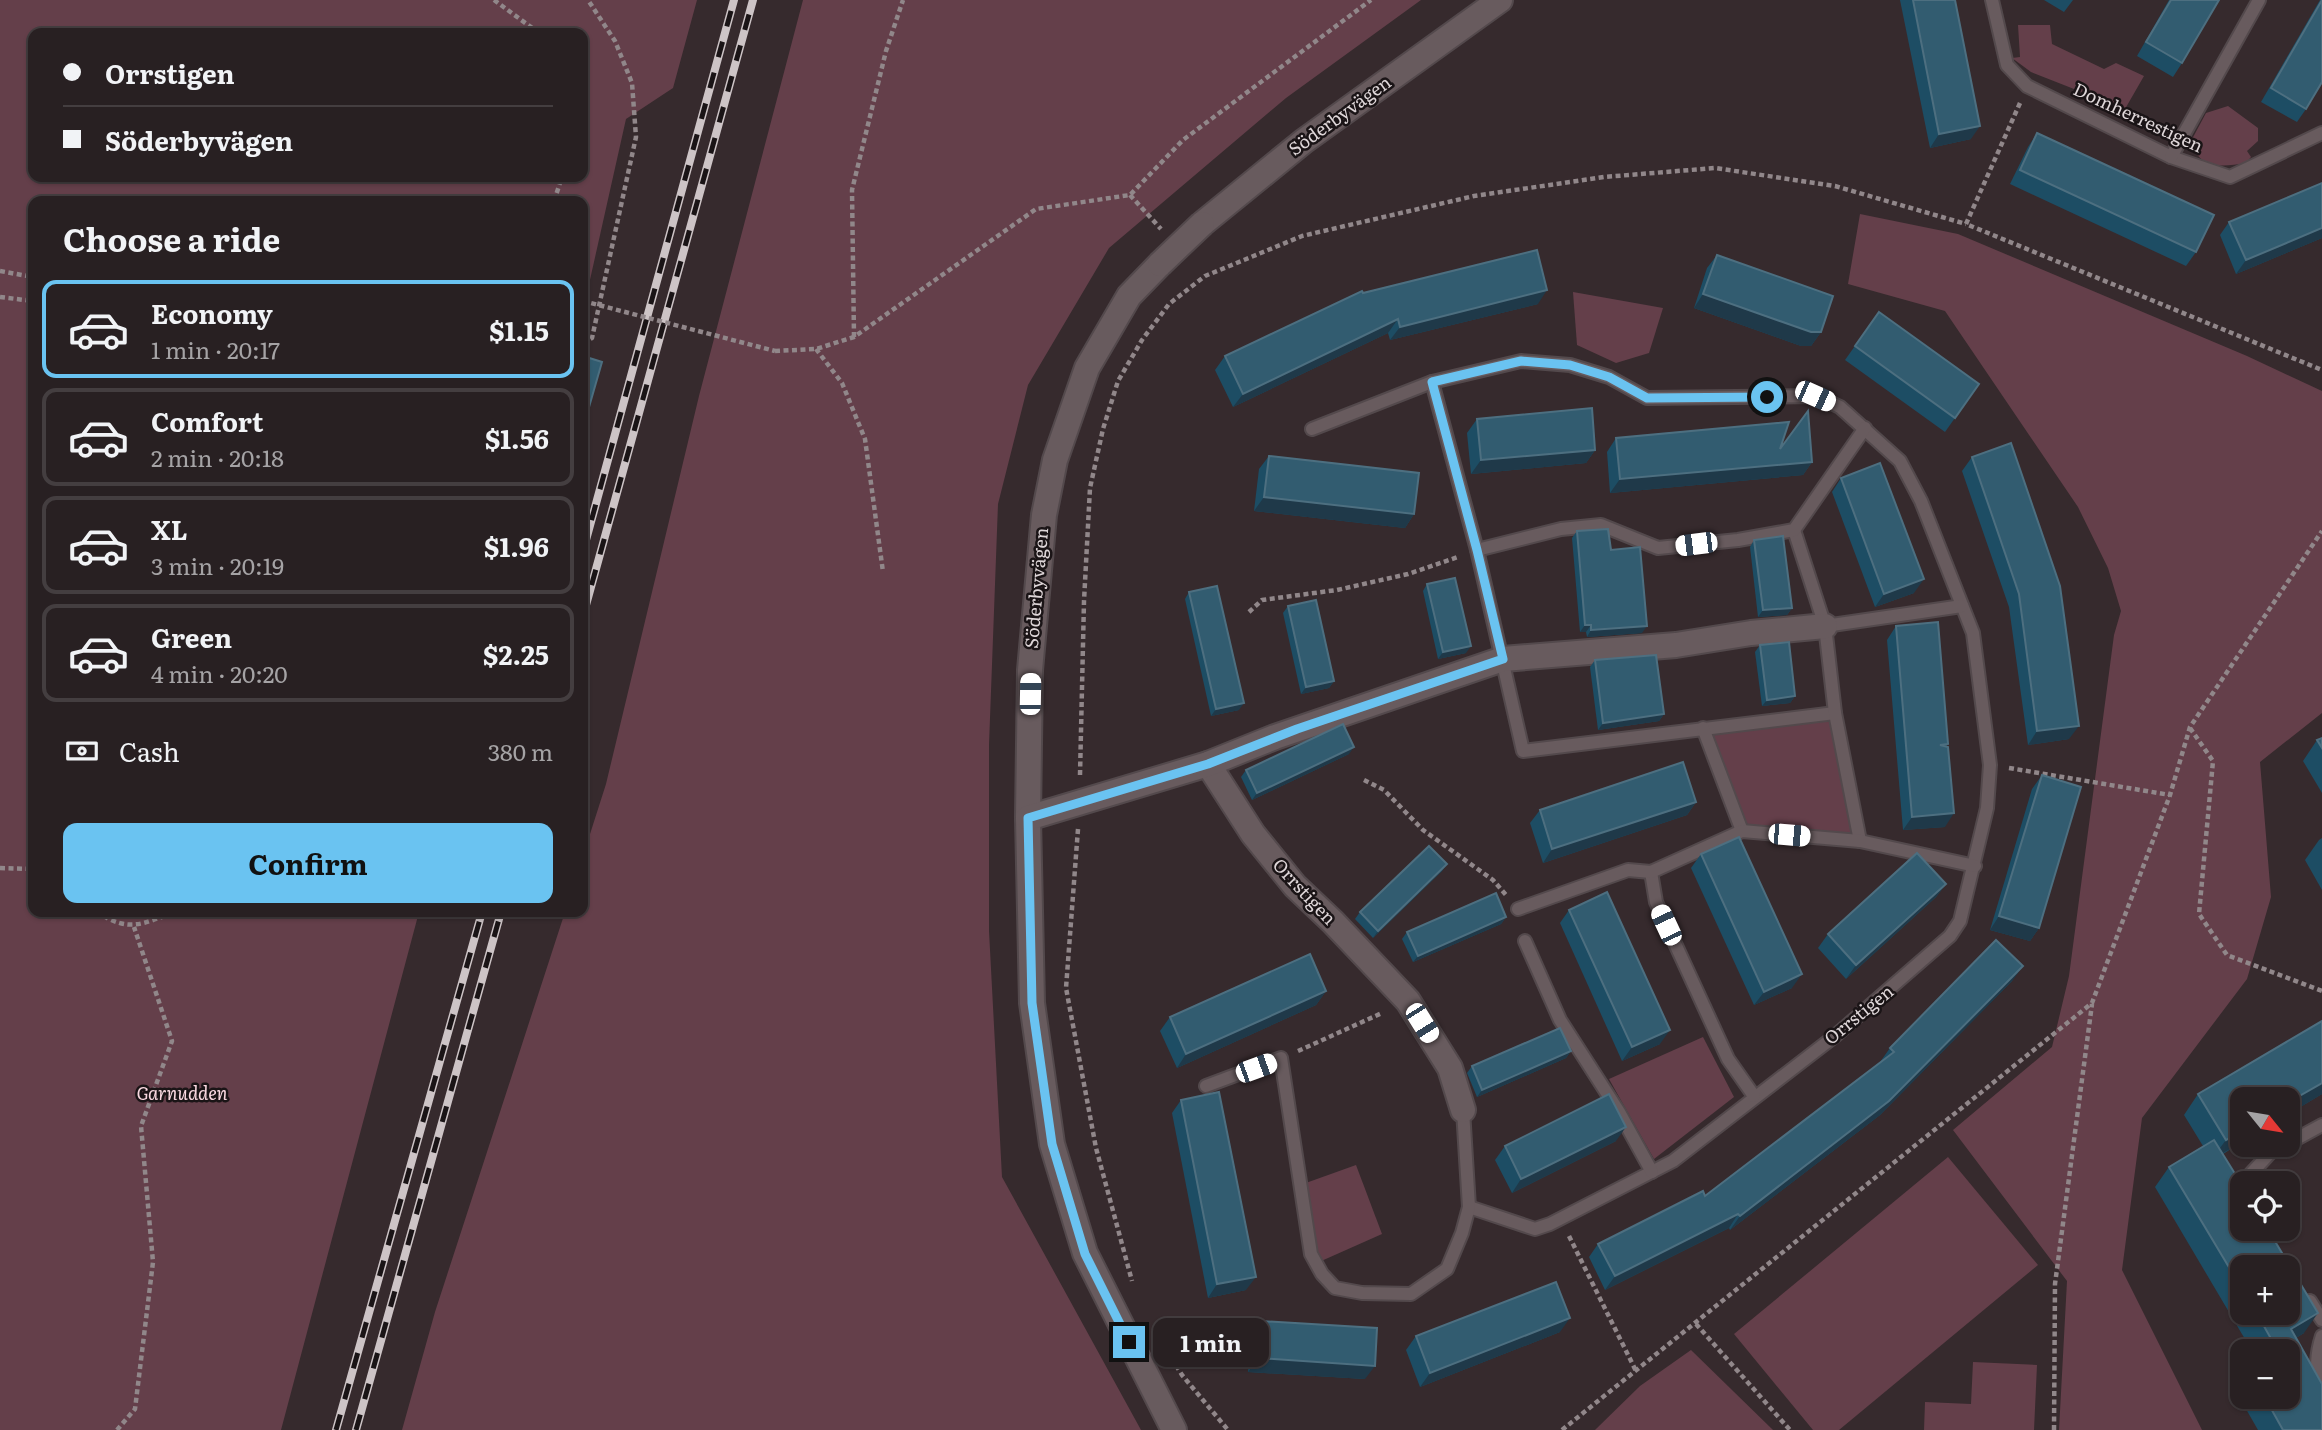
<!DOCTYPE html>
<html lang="en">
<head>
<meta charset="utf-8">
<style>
	body { margin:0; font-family:Literata,serif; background:#30282a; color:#f1f3f6; height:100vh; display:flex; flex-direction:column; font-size:26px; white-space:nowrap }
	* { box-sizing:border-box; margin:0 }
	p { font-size:23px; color:#a5a3a5 }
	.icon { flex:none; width:38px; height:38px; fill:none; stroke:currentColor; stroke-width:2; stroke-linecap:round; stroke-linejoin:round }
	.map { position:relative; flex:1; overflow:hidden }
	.side { position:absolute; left:28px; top:196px; width:560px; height:721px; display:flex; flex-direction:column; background:#282022; border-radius:14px; box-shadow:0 2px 5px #0004,0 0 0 2px #443e40 }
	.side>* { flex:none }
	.top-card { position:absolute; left:28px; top:28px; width:560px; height:154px; border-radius:14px; box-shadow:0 2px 5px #0004,0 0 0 2px #443e40; display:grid; align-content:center; height:154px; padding:0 35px; background:#282022 }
	.needle { width:46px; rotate:120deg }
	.buttons { position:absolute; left:2230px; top:1087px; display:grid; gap:14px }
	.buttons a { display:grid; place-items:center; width:70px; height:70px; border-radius:14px; background:#282022; box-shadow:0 2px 5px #0004,0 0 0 2px #443e40; font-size:35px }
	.end { position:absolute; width:32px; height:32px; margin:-16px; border:9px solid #6ac3f1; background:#111; box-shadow:0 0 0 4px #111 }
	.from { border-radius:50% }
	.bubble { position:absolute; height:49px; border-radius:14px; background:#282022; box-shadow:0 2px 5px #0004,0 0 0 2px #443e40; font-size:23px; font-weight:700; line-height:49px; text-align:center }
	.car { position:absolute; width:21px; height:42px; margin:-21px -10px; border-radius:9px; box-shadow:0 0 5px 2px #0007; background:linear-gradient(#fff 24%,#345 0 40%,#fff 0 76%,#345 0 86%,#fff 0) }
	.top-card b { display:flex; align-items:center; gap:24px; height:66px; font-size:26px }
	.top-card b+b { border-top:2px solid #443e40 }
	.top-card i { width:18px; height:18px; background:#f1f3f6 }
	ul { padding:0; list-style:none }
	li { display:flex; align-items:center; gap:21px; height:98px; margin:0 14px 10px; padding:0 21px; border:4px solid #443e40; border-radius:14px }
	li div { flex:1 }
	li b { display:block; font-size:26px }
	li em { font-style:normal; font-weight:700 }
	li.active { border-color:#6ac3f1 }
	li>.icon { width:63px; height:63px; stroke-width:1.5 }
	h2 { padding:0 35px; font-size:32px; line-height:84px }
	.pay { display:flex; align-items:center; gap:18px; height:77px; padding:0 35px; font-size:26px }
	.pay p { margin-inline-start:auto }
	.action { display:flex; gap:14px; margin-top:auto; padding:14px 35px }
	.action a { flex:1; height:80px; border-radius:14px; background:#6ac3f1; color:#111; font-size:28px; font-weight:700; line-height:80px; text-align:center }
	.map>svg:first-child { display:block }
</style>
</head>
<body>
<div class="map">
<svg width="2322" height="1430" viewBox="0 0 2322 1430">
	<rect width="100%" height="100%" fill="#362a2d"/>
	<g fill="#643f4a" fill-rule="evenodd">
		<path d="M0,0H697L673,88L626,119L583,311V201H33V912H419L281,1430H0ZM33,33H583V177H33Z"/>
		<polygon points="803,0 1421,0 1286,98 1109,248 1028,385 998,504 989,745 989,931 1002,1177 1141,1430 402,1430 435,1312 565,912 583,912 583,856 606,784 699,396"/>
		<polygon points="2018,25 2050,25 2052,44 2104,69 2116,63 2144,76 2125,109 2031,72 2012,58 2020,57"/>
		<path d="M2228,106L2258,128V141L2247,151L2251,157L2246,163C2221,167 2199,170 2191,141L2206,113Z"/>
		<polygon points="1860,214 1958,234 2247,356 2322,391 2322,713 2260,762 2271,897 2247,979 2142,1118 2122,1270 2202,1430 2059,1430 2067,1281 1953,1130 2052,1047 2069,976 2114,635 2121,611 2108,568 2078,507 1945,311 1848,284"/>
		<polygon points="1573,292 1663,308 1649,353 1616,363 1577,345"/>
		<polygon points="1835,713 1860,841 1742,831 1703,728"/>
		<polygon points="1703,1037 1734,1097 1654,1159 1609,1079"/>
		<polygon points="1948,1157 2038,1265 1839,1430 1813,1430 1734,1334"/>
		<polygon points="1356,1165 1382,1234 1319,1262 1303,1184"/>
		<polygon points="1691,1350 1773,1430 1595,1430 1640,1386"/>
		<polygon points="1973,1362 2037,1365 2034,1430 1924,1430 1925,1402 1971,1404"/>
	</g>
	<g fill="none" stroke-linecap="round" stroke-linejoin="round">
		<g stroke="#53494c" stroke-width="16">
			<g id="lane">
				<polyline points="1992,0 2007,65 2027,86 2171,157 2230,177 2322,133"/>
				<polyline points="2171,157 2259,0"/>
				<polyline points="1432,382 1477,550 1523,751 1835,713"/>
				<polyline points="1312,429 1432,382 1521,361 1570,365 1609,377 1647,398 1816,396 1840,407 1900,461 1921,501 1973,633 1990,765 1987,808 1960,921 1950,936 1835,1036 1673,1161 1550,1224 1535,1229 1469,1207"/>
				<polyline points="1794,530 1825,626 1835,713 1860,841"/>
				<polyline points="1477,550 1561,529 1601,525 1658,548 1738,540 1794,530 1865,428"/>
				<polyline points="1825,626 1962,606"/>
				<polyline points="1703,728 1742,831"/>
				<polyline points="1651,872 1656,902 1728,1059 1754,1096"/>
				<polyline points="1518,909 1628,870 1651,872 1742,831 1860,841 1975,866"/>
				<polyline points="1525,941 1560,1020 1619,1112 1652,1172"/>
				<polyline points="1206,1086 1281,1058 1311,1254 1322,1274 1335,1288 1362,1293 1411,1294 1447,1269 1462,1233 1469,1207 1463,1110"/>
				<polyline points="2287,1144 2322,1125"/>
				<polyline points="2246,1183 2245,1180 2270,1153 2287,1144"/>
				<polyline points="2310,1301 2322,1320"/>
				<path d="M2322,1336C2317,1351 2314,1374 2322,1389"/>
			</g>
		</g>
		<g stroke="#53494c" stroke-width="28">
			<g id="street">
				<polyline points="1202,224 1304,141 1500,0"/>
				<polyline points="1160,264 1129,296 1087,368 1055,460 1044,515 1030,670 1028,818 1032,1003 1052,1144 1085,1253 1174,1430"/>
				<polyline points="1208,764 1253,834 1295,886 1333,922 1408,1001 1450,1068 1463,1110"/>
				<polyline points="1028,818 1208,764 1275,737 1503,659 1676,645 1751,633 1825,626"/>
			</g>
		</g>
		<g stroke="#91878a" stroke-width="4.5" stroke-dasharray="5 3.5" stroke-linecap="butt">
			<polyline points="494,0 539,33"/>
			<polyline points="2020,103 1966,224 2322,370"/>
			<polyline points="1130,195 1161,229"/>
			<polyline points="554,201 562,177"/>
			<polyline points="0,271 33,277"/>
			<polyline points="0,297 33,301"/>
			<polyline points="854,337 852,190 886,51 903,0"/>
			<polyline points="583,343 592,338 636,137 632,83 615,41 588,0"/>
			<polyline points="816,349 842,383 865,439 883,572"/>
			<polyline points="775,351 816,349 854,337 1036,209 1130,195 1183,140 1371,0"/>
			<polyline points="1249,612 1262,600 1337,590 1408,574 1458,557"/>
			<polyline points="2190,728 2213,761 2199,914 2227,955 2322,991"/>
			<polyline points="2009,768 2170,795"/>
			<polyline points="1080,775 1084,601 1090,488 1103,429 1118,381 1142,340 1169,304 1205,276 1302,236 1474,196 1604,177 1715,168 1835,186 1966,224"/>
			<polyline points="1364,780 1384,790 1423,830 1493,880 1506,895"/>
			<polyline points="1078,829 1066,988 1096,1148 1132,1281"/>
			<polyline points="0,868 33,869"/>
			<path d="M96,912C131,933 140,924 176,912"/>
			<polyline points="1298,1051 1382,1013"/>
			<polyline points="1569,1236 1636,1371"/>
			<polyline points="1696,1324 1790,1430"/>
			<polyline points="1167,1351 1182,1375 1228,1430"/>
			<polyline points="117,1430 135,1409 153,1262 141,1126 172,1041 134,927"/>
			<polyline points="1562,1430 2092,1003 2170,795 2190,727 2322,531"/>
			<polyline points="2054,1430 2055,1284 2092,1004"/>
		</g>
		<use href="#lane" stroke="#685b5e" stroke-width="12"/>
		<use href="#street" stroke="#685b5e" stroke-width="24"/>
		<g stroke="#cdc4c6" stroke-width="8">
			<g id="rail">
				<polyline points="583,551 734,0"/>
				<polyline points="583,616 753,0"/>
				<polyline points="336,1430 482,912"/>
				<polyline points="356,1430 501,912"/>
			</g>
		</g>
		<use href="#rail" stroke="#1a1416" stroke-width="5" stroke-dasharray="16" stroke-linecap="butt"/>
		<g stroke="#53494c" stroke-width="28" stroke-linecap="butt">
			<polyline id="street-bridge" points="1160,264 1202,224"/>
		</g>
		<polyline stroke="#91878a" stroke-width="4.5" stroke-dasharray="5 3.5" stroke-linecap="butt" points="583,301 775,351"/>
		<use href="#street-bridge" stroke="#685b5e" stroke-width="24"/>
	</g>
	<g fill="#1d4d64" fill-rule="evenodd">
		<polygon points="1900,0 1955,0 1971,139 1930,148"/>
		<polygon points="2044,0 2073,0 2064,12"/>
		<polygon points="2169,0 2219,0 2182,63 2173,77 2137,56"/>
		<polygon points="2320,0 2322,0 2306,109 2297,122 2261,102"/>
		<polygon points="2037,133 2196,252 2186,266 2010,184 2028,147"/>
		<polygon points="2322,183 2322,238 2236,274 2220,235 2229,222"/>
		<polygon points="1717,255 1821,332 1811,346 1801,346 1694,308 1707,268"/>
		<polygon points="1363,293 1538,304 1390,340 1388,333 1233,407 1215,370 1225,356"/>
		<polygon points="1879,312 1979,384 1945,432 1845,360"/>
		<polygon points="1477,419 1595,450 1586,463 1471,474 1467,433"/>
		<polygon points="1616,438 1780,449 1812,462 1803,475 1610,493 1607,452"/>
		<polygon points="1269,456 1414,514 1405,528 1254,511 1259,469"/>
		<polygon points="1972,457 2069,739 2028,745 2009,607 1962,471"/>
		<polygon points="1841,478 1914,593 1875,607 1832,492"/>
		<polygon points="1577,531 1611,550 1642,633 1587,637 1586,632 1580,632 1572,538"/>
		<polygon points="1754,540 1792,608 1787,615 1758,617 1750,547"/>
		<polygon points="1427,584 1466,653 1438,659 1423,591"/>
		<polygon points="1189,592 1239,710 1211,716 1185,599"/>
		<polygon points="1288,606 1334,681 1329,688 1301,694 1283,613"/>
		<polygon points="1896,626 1948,744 1946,747 1945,827 1903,830 1887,640"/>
		<polygon points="1760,645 1795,696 1790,703 1762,706 1755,652"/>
		<polygon points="1595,660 1664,714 1659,721 1598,730 1590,667"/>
		<polygon points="2322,738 2322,793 2303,761 2317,740"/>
		<polygon points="1349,754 1252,800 1241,777 1246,770"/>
		<polygon points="2042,775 2039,928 2030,941 1990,930 2032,789"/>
		<polygon points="1696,802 1687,815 1543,863 1530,823 1540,810"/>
		<polygon points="2322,838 2322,890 2305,860 2319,840"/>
		<polygon points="1701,854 1792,988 1754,1005 1691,868"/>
		<polygon points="1447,864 1442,871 1373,938 1355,919 1360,912"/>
		<polygon points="1946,884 1936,897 1846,979 1818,948 1828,934"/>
		<polygon points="1569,910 1660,1044 1622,1061 1560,923"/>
		<polygon points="1506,917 1501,924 1413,962 1402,939 1407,932"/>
		<polygon points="2013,980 1880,1115 1730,1230 1729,1228 1605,1290 1589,1257 1598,1244 1705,1196 1880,1062 1890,1048"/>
		<polygon points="1326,991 1316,1005 1177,1068 1160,1031 1170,1017"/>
		<path d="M2322,1021V1094L2287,1115V1099H2242V1142L2223,1154L2304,1333L2296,1338L2322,1430H2258L2230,1381L2242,1364V1396H2287V1351H2252L2155,1187L2169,1167L2203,1146L2184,1115L2198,1094ZM2242,1267L2287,1312H2242Z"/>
		<polygon points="1571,1051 1566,1058 1477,1097 1467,1073 1472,1066"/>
		<polygon points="1181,1100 1246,1290 1208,1298 1172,1113"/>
		<polygon points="1616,1141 1512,1193 1495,1160 1505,1146"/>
		<polygon points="1260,1321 1365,1379 1248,1372 1251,1334"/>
		<polygon points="1560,1332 1420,1387 1406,1350 1416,1336"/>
	</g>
	<g fill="#1f3949">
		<polygon points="1980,126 1971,139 1930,148 1939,134"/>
		<polygon points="2322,228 2322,238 2236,274 2246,260"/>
		<polygon points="1547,290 1538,304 1390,340 1400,327"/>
		<polygon points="1703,294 1821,332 1811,346 1801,346 1694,308"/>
		<polygon points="1398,319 1388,333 1233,407 1243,394"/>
		<polygon points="1595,450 1586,463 1471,474 1481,460"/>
		<polygon points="1812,462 1803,475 1610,493 1620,479"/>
		<polygon points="1264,497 1414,514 1405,528 1254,511"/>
		<polygon points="1924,579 1914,593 1875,607 1884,594"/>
		<polygon points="1792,608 1787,615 1758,617 1763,610"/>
		<polygon points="1585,625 1591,625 1586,632 1580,632"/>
		<polygon points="1647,626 1642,633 1587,637 1591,630"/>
		<polygon points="1471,646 1466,653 1438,659 1443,652"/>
		<polygon points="1334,681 1329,688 1301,694 1306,687"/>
		<polygon points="1795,696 1790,703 1762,706 1767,700"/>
		<polygon points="1244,703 1239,710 1211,716 1216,709"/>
		<polygon points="1664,714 1659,721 1598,730 1603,723"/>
		<polygon points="2079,726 2069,739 2028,745 2037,731"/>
		<polygon points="1354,747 1349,754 1252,800 1257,793"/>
		<polygon points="1696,802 1687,815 1543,863 1552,849"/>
		<polygon points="1954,813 1945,827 1903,830 1912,817"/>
		<polygon points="1447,864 1442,871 1373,938 1378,931"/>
		<polygon points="1946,884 1936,897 1846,979 1856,965"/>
		<polygon points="1999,916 2039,928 2030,941 1990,930"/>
		<polygon points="1506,917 1501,924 1413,962 1418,956"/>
		<polygon points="2023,966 2013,980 1880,1115 1730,1230 1740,1216"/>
		<polygon points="1802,974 1792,988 1754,1005 1764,992"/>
		<polygon points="1326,991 1316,1005 1177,1068 1186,1054"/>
		<polygon points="1670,1030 1660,1044 1622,1061 1632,1047"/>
		<polygon points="1571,1051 1566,1058 1477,1097 1482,1090"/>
		<polygon points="2322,1083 2322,1094 2287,1115 2287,1103"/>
		<polygon points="1626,1127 1616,1141 1512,1193 1521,1179"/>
		<polygon points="2242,1130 2242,1142 2211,1160 2226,1140"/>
		<polygon points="1738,1214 1729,1228 1605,1290 1615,1276"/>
		<polygon points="1256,1277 1246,1290 1208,1298 1217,1284"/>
		<polygon points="2318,1313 2304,1333 2277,1349 2291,1329"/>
		<polygon points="1570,1318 1560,1332 1420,1387 1430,1373"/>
		<polygon points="1258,1358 1375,1366 1365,1379 1248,1372"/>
	</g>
	<g fill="#325c70" stroke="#4d6f80" stroke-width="2">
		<polygon points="1913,0 1955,0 1980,126 1939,134"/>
		<polygon points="2171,0 2219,0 2182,63 2146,42"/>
		<polygon points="2322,0 2322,82 2306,109 2271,88"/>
		<polygon points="2037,133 2214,215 2196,252 2020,170"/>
		<polygon points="2322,183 2322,228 2246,260 2229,222"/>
		<polygon points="1537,250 1547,290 1400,327 1398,319 1243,394 1225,356 1362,291 1363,293"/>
		<polygon points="1717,255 1833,296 1821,332 1811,332 1703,294"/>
		<polygon points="1879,312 1979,384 1955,418 1855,346"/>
		<polygon points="583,356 602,362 583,428"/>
		<polygon points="1592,408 1595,450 1481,460 1477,419"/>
		<polygon points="1808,411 1812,462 1620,479 1616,438 1789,422 1780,449"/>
		<polygon points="2011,443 2060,586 2079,726 2037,731 2019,594 1972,457"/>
		<polygon points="1269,456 1419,473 1414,514 1264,497"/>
		<polygon points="1880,463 1924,579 1884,594 1841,478"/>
		<polygon points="1608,529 1611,550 1640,547 1647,626 1591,630 1591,625 1585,625 1577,531"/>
		<polygon points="1783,536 1792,608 1763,610 1754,540"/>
		<polygon points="1455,578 1471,646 1443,652 1427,584"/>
		<polygon points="1217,586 1244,703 1216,709 1189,592"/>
		<polygon points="1316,600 1334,681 1306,687 1288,606"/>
		<polygon points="1938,622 1948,744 1940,745 1948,747 1954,813 1912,817 1896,626"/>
		<polygon points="1789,642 1795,696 1767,700 1760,645"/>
		<polygon points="1656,655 1664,714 1603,723 1595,660"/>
		<polygon points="1343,724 1354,747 1257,793 1246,770"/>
		<polygon points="2322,738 2322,748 2317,740"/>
		<polygon points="1683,762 1696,802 1552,849 1540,810"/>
		<polygon points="2042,775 2081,787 2039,928 1999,916"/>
		<polygon points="1739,837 1802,974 1764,992 1701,854"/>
		<polygon points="1429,846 1447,864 1378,931 1360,912"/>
		<polygon points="1917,853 1946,884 1856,965 1828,934"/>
		<polygon points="1607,892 1670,1030 1632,1047 1569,910"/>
		<polygon points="1496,893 1506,917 1418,956 1407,932"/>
		<polygon points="1996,940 2023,966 1889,1101 1740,1216 1738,1214 1615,1276 1598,1244 1703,1191 1705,1196 1894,1052 1890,1048"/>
		<polygon points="1310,954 1326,991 1186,1054 1170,1017"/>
		<polygon points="2322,1021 2322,1083 2287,1103 2287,1099 2242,1099 2242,1130 2226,1140 2198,1094"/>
		<polygon points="1560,1028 1571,1051 1482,1090 1472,1066"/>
		<polygon points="1219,1092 1256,1277 1217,1284 1181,1100"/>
		<polygon points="1609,1094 1626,1127 1521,1179 1505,1146"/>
		<polygon points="2214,1140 2242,1185 2242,1228 2267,1228 2318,1313 2291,1329 2322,1384 2322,1430 2283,1430 2264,1396 2287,1396 2287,1351 2261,1351 2274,1344 2256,1312 2287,1312 2287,1267 2242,1267 2242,1289 2169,1167"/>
		<polygon points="1556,1282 1570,1318 1430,1373 1416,1336"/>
		<polygon points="1260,1321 1377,1328 1375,1366 1258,1358"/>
	</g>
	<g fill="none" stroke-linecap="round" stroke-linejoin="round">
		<polyline stroke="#6ac3f1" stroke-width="9" points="1129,1342 1085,1254 1052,1144 1032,1003 1028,818 1208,764 1297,729 1503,659 1477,550 1432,382 1521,361 1570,365 1609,377 1647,398 1767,397"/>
	</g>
	<g text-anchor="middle" stroke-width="5" stroke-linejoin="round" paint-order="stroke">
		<g font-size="18" fill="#ded6d8" stroke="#1a1416">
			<text transform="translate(1340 116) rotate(-36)" y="6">Söderbyvägen</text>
			<text transform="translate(2138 118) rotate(25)" y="6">Domherrestigen</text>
			<text transform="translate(1037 588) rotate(-85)" y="6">Söderbyvägen</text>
			<text transform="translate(1304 892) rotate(47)" y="6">Orrstigen</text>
			<text transform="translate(1859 1015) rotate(-39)" y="6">Orrstigen</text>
		</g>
		<g font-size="18" font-style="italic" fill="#fad9e1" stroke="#1a1416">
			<text x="182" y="1100">Garnudden</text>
		</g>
	</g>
</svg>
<div class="buttons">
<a><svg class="needle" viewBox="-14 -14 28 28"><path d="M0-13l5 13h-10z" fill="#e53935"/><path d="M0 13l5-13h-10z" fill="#a5a3a5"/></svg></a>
<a><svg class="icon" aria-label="locate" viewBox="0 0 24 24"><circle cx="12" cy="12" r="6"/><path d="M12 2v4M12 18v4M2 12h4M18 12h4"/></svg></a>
<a>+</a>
<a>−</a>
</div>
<i class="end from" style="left:1767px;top:397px"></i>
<i class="end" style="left:1129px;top:1342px"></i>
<div class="bubble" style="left:1153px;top:1318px;width:116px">1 min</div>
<i class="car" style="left:1815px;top:396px;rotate:114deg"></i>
<i class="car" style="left:1696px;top:544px;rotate:263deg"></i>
<i class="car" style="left:1030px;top:694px;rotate:1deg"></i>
<i class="car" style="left:1789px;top:835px;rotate:95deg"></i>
<i class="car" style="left:1666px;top:925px;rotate:335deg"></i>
<i class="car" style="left:1422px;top:1023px;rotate:148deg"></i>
<i class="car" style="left:1256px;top:1068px;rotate:70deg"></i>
<div class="top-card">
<b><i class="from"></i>Orrstigen</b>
<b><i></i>Söderbyvägen</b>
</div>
<section class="side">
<h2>Choose a ride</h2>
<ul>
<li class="active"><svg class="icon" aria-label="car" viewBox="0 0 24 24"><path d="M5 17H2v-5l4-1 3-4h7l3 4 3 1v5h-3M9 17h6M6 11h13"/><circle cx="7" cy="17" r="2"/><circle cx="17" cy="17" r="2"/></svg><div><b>Economy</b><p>1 min · 20:17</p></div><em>$1.15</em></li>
<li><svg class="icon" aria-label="car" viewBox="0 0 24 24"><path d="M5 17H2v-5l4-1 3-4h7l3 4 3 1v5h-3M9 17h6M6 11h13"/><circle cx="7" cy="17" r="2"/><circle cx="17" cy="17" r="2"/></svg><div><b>Comfort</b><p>2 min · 20:18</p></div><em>$1.56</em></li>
<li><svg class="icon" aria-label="car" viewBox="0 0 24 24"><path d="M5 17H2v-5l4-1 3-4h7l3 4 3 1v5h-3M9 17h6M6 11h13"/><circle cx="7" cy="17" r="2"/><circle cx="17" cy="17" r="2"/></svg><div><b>XL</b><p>3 min · 20:19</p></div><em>$1.96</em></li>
<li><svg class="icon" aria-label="car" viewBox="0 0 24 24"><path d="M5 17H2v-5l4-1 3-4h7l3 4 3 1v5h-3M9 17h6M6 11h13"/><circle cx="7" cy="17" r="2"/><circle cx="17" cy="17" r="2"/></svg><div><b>Green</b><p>4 min · 20:20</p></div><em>$2.25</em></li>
</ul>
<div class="pay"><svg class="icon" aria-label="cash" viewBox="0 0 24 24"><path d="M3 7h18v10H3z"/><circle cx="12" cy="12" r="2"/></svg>Cash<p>380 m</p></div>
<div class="action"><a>Confirm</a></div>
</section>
</div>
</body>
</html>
